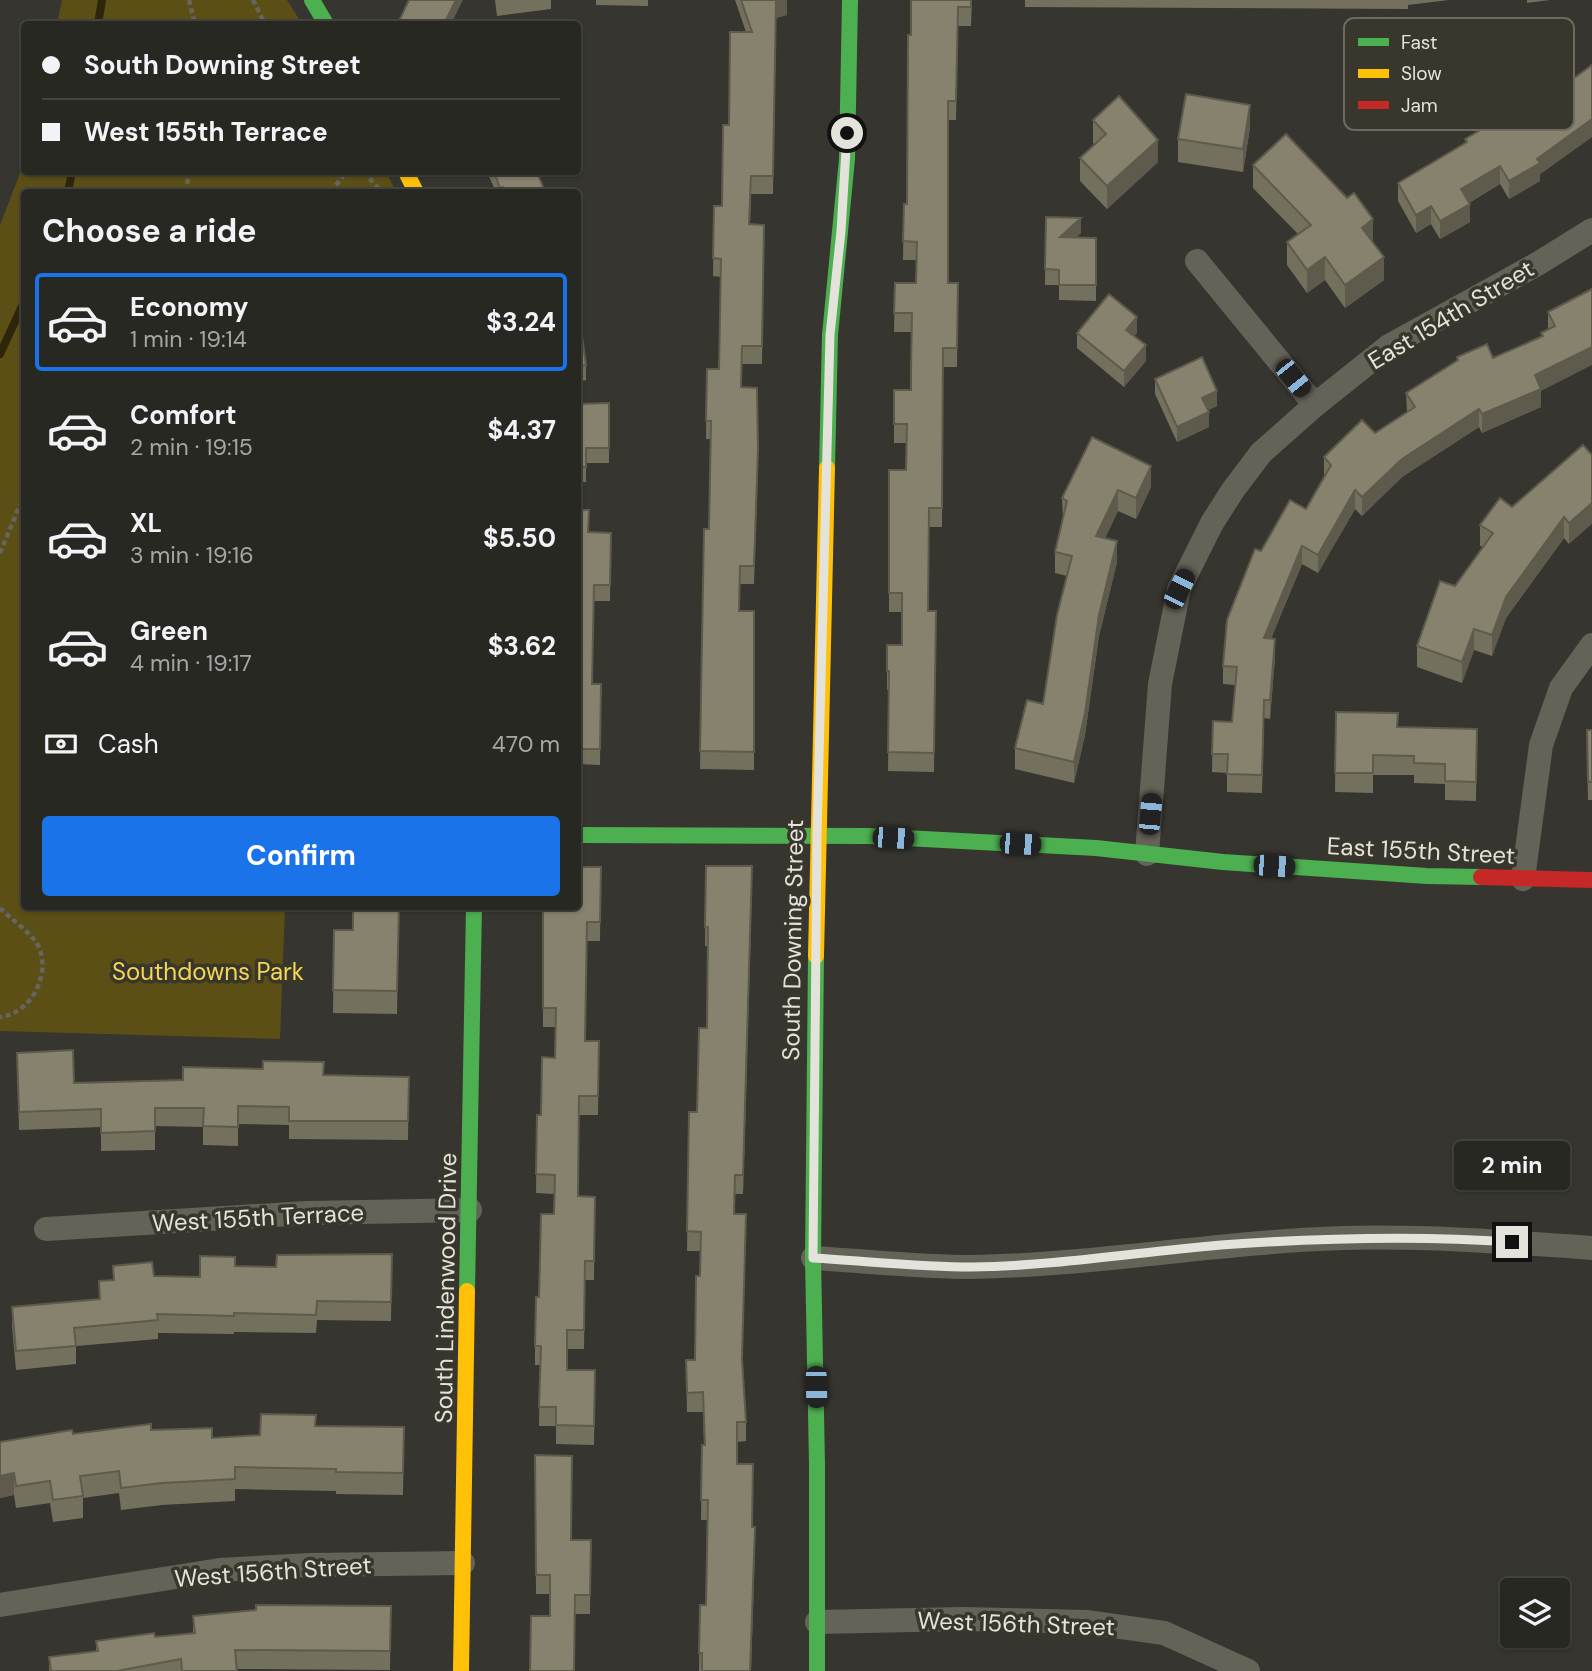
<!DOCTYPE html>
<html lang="en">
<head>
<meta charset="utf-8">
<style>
	body { margin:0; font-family:"DM Sans",sans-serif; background:#343430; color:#f1f3f6; height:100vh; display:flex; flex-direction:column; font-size:26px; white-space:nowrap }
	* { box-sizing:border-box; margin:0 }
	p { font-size:23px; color:#a5a6a6 }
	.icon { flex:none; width:38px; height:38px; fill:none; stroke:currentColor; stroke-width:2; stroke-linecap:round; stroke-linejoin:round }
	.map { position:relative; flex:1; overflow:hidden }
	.details { position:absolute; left:21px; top:189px; width:560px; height:721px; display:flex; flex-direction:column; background:#282823; border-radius:7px; box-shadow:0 2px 5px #0004,0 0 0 2px #444441 }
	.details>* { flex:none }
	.hud { position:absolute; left:21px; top:21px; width:560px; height:154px; border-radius:7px; box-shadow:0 2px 5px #0004,0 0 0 2px #444441; display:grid; align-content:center; height:154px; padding:0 21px; background:#282823 }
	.fabs { position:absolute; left:1500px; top:1578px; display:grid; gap:14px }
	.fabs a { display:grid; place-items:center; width:70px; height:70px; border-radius:7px; background:#282823; box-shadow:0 2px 5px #0004,0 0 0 2px #444441; font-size:35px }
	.end { position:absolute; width:32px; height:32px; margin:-16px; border:9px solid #e3e2db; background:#111; box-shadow:0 0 0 4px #111 }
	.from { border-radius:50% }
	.bubble { position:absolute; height:49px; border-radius:7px; background:#282823; box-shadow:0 2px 5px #0004,0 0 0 2px #444441; font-size:23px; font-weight:700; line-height:49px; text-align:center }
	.car { position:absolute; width:21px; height:42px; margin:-21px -10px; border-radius:9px; box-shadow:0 0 5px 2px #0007; background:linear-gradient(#222 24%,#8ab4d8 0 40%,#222 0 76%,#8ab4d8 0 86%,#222 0) }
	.hud b { display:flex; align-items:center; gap:24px; height:66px; font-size:26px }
	.hud b+b { border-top:2px solid #444441 }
	.hud i { width:18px; height:18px; background:#f1f3f6 }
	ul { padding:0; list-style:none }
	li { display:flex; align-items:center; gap:21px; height:98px; margin:0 14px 10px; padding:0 7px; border:4px solid transparent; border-radius:7px }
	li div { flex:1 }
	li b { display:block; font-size:26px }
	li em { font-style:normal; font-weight:700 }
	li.on { border-color:#1a73e8 }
	li>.icon { width:63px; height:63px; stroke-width:1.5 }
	h2 { padding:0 21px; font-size:32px; line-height:84px }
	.pay { display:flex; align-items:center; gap:18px; height:77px; padding:0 21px; font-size:26px }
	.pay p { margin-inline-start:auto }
	.action { display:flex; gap:14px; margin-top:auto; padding:14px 21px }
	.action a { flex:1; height:80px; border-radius:7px; background:#1a73e8; color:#fff; font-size:28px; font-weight:700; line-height:80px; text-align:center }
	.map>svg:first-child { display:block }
</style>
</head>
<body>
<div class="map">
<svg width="1592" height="1671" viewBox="0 0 1592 1671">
	<rect width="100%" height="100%" fill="#36352f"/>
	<g fill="#5c4f15">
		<polygon points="62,0 287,0 302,24 57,24"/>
		<polygon points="24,163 24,172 386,172 396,192 24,192 24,906 285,907 280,1039 0,1031 0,225"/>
	</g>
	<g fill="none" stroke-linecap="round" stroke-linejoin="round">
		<g stroke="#2e260a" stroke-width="8">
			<polyline points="98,24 102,0"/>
			<polyline points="68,192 72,172"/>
			<polyline points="0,354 24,302"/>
		</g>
		<g stroke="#67655d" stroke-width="4.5" stroke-dasharray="5 3.5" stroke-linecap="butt">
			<polyline points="189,0 195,24"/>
			<polyline points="253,0 265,24"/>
			<polyline points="364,172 379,189"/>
			<polyline points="186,192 189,172"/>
			<polyline points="331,192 346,172"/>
			<polyline points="0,553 19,507 24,501"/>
			<path d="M0,908C11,919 27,930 36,942C54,970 32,1014 0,1017"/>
		</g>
		<g stroke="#656257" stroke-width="24">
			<polyline points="1197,261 1315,405"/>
			<polyline points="1147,854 1160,684 1179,589 1212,523 1233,490 1261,453 1315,405 1389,346 1539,263 1592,230"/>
			<polyline points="1523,879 1541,745 1561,688 1592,645"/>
			<polyline points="46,1229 307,1213 470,1210"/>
			<path d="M813,1258C866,1261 920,1267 972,1267C1096,1265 1219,1242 1343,1238C1426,1236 1509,1242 1592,1248"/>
			<polyline points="0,1605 220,1570 310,1565 463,1563"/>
			<polyline points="817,1622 963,1619 1086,1622 1164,1633 1248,1671"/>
		</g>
		<g stroke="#4caf50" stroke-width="16">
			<polyline points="312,0 326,24"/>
			<polyline points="827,468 830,335 847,159 850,0"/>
			<polyline points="578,835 868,836 1096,848 1223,862 1427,876 1481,877"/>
			<polyline points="816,956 813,1258 817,1464 817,1671"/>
			<polyline points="467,1291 474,906"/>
		</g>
		<g stroke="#ffc107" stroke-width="16">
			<polyline points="406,172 416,192"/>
			<polyline points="816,956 827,468"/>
			<polyline points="461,1671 467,1291"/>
		</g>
		<polyline stroke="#c62828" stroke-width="16" points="1481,877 1592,880"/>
	</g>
	<g fill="#74705e">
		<polygon points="495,0 551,0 551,9 497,16"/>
		<polygon points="596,0 648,0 648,6 596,5"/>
		<polygon points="735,0 787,0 787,15 776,18 773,194 751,194 750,224 764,225 762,364 742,364 741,387 758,467 754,584 740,584 740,611 754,611 754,770 700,769 704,529 709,529 711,439 706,439 707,369 719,369 721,277 713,276 714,206 722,206 729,125 746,32"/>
		<polygon points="972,0 971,26 958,26 956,120 948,120 948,283 958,283 957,367 943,367 942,527 929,527 928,611 936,611 934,772 888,771 889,690 887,690 887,645 902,645 902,612 889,612 889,470 906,470 907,443 894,443 894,390 911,390 912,332 894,332 895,283 916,283 916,260 903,260 904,204 907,204 911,35"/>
		<polygon points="1025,0 1449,0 1408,5 1408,9 1025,7"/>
		<polygon points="1527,0 1550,0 1527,3"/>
		<polygon points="1592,61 1592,137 1540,174 1540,181 1509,199 1500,184 1469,203 1470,222 1440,239 1431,224 1416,233 1398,201 1398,183 1465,143 1465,139 1515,121 1592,66"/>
		<polygon points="1093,120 1158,162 1107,209 1080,181 1080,158 1095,145 1093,143"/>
		<polygon points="1250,128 1243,172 1178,162 1178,139"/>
		<polygon points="1253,165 1373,242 1384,280 1345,308 1325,280 1307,293 1287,265 1287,242 1298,234 1253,188"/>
		<polygon points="487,172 537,172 545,192 496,192"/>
		<polygon points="1046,217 1081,233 1076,237 1096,238 1096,301 1059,300 1059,285 1045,285"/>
		<polygon points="1592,289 1541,391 1541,407 1482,433 1479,427 1402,477 1362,516 1355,509 1318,573 1302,564 1271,638 1275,657 1270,719 1264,718 1262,793 1227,792 1227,773 1212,772 1213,721 1232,722 1235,685 1223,684 1223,666 1261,551 1306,509 1324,476 1324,457 1375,433 1407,412 1406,393 1457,361 1457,357 1493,358 1541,337 1541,333 1548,330 1548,312"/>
		<polygon points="578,308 586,365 586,380 578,382"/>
		<polygon points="1077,333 1137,333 1134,336 1146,361 1124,387 1077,348"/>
		<polygon points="1155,379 1217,406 1208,410 1209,427 1177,442 1155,394"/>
		<polygon points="609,403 609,463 586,463 586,482 578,482 578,404"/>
		<polygon points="1583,445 1569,544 1564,538 1506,618 1492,656 1474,650 1462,683 1417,667 1417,646 1455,586 1483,547 1480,546 1480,525 1512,507"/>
		<polygon points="1151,466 1151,487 1136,519 1118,511 1105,538 1117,562 1099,636 1085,735 1074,783 1015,769 1015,748 1043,704 1067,576 1055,573 1055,552 1063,520 1062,498"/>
		<polygon points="578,510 589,532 611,533 610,601 594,601 592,684 601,684 600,765 578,764"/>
		<polygon points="1336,712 1398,727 1477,729 1476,801 1445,800 1445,784 1414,783 1414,775 1373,775 1373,793 1335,792"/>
		<polygon points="1592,730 1592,800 1588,800 1587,748"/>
		<polygon points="706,866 752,886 743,1194 735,1194 734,1214 746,1422 746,1441 737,1442 737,1464 752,1527 755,1546 751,1671 699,1671 700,1605 706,1605 707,1520 701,1520 702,1445 704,1445 703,1412 687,1412 686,1360 695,1360 700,1276 700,1251 687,1251 689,1112 697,1112 707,1028 708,946 705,946"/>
		<polygon points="601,867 600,941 587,941 585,1041 599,1041 598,1115 579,1115 578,1196 595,1197 594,1280 585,1280 584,1349 567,1349 567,1370 595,1370 594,1445 556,1444 556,1426 539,1426 540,1365 535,1365 535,1346 539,1297 554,1214 554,1194 536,1193 537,1115 541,1115 555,1058 556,1027 543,1027 543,906"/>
		<polygon points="399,906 397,1014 333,1013 334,930 353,930"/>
		<polygon points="17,1053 74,1083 324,1075 409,1077 408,1140 289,1139 289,1125 238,1124 238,1146 203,1145 203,1127 155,1126 155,1150 101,1151 101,1127 19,1130"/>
		<polygon points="392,1254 391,1321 317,1320 316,1333 234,1332 234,1334 158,1333 158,1339 76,1346 76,1364 16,1370 12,1326 12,1307 99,1299 99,1281 113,1280 113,1266 154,1276 200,1277 235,1266 276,1267"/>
		<polygon points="316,1426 404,1427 403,1495 336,1494 336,1491 235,1489 235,1501 162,1505 121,1510 119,1493 83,1498 83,1518 53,1522 50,1503 16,1508 14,1495 0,1498 0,1442 73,1434 151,1430 212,1438 260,1435"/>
		<polygon points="535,1455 571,1540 591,1540 590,1614 575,1614 550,1616 550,1594 536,1594"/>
		<polygon points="391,1606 390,1670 237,1669 237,1671 49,1671 49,1657 96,1651 96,1641 155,1637 193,1633 193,1616"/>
	</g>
	<g fill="#5e5b4c">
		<polygon points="456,0 463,0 451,24 444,24"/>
		<polygon points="776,0 787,0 787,15 776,18 773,194"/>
		<polygon points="1250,105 1250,128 1243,172 1243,149"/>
		<polygon points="1592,119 1592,137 1540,174 1540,181 1509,199 1509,181 1537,159"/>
		<polygon points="1158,140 1158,162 1107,209 1107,186"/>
		<polygon points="1500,166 1500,184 1461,207 1461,189"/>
		<polygon points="1470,204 1470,222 1440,239 1440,221"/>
		<polygon points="1431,206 1431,224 1416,233 1416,215"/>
		<polygon points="1081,218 1081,233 1060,252 1060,237"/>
		<polygon points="1373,219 1373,242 1362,250 1362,228"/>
		<polygon points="581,242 581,257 578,258 578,243"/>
		<polygon points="1325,257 1325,280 1307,293 1307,270"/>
		<polygon points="1384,257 1384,280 1345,308 1345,285"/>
		<polygon points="1137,317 1137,333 1126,345 1126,330"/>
		<polygon points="1146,345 1146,361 1124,387 1124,371"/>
		<polygon points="1592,347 1592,365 1541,391 1541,407 1482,433 1482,414 1535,375"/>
		<polygon points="1217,391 1217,406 1202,413 1202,398"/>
		<polygon points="1479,409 1479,427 1402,477 1362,516 1362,497 1402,459"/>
		<polygon points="1209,412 1209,427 1177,442 1177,427"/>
		<polygon points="1151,466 1151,487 1136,519 1136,498"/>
		<polygon points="1118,490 1118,511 1096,557 1096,536"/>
		<polygon points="1355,490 1355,509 1318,573 1318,555"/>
		<polygon points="1592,503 1592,524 1569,544 1569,523"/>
		<polygon points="1564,517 1564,538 1506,618 1492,656 1492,635 1506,597"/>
		<polygon points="1117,541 1117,562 1099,636 1085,735 1074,783 1074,762 1099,615"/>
		<polygon points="1302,546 1302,564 1264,656 1264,638"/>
		<polygon points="1474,629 1474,650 1462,683 1462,662"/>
		<polygon points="1275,639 1275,657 1270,719 1270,700"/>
		<polygon points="752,866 752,886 743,1194 743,1175"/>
		<polygon points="14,1473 14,1495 0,1498 0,1476"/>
	</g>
	<g fill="#87826d" stroke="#5e5b4c" stroke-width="2">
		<polygon points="409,0 456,0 444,24 402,24 398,23"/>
		<polygon points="741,0 777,0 776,0 773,176 751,176 749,224 764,225 762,346 742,346 741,387 757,388 758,449 754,566 740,566 739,611 754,611 754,752 700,751 704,529 709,529 711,421 706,421 707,369 719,369 721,259 713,258 714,206 722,206 723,125 729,125 730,32 752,32"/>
		<polygon points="911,0 971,0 971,7 958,7 956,101 948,101 948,283 958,283 957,348 943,348 942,508 929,508 928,611 936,611 934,753 888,752 889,671 887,671 887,645 902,645 902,593 889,593 889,470 906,470 907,424 894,424 894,390 911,390 911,371 912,313 894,313 895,283 916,283 917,242 903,241 904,204 907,204 908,35 911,35"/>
		<polygon points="1592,65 1592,119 1537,159 1540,163 1509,181 1500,166 1461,189 1470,204 1440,221 1431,206 1416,215 1398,183 1467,142 1465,139 1510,113 1515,121"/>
		<polygon points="1186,94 1250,105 1243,149 1178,139"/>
		<polygon points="1119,96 1158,140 1107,186 1080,158 1106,134 1093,120"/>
		<polygon points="1286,134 1347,198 1354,193 1373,219 1362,228 1384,257 1345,285 1325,257 1307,270 1287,242 1311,225 1253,165"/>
		<polygon points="494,172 537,172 545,192 505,192 503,187 500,188"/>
		<polygon points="1046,217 1081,218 1060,237 1096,238 1096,285 1059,285 1059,270 1045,269"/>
		<polygon points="578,227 581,242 578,243"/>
		<polygon points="1592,289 1592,347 1535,375 1541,389 1482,414 1479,409 1402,459 1362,497 1355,490 1318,555 1302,546 1264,638 1275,639 1270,700 1264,700 1262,775 1227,774 1228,754 1212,754 1213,721 1232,722 1237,667 1223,666 1227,620 1255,549 1261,551 1290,500 1306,509 1331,465 1324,457 1362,420 1375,433 1415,407 1406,393 1458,360 1457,357 1487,344 1493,358 1543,336 1541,333 1555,326 1548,312"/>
		<polygon points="1109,294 1137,317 1126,330 1146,345 1124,371 1077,333"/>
		<polygon points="578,307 586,365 578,366"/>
		<polygon points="1202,357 1217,391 1202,398 1209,412 1177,427 1155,379"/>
		<polygon points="609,403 609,448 586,448 586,467 578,467 578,404"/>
		<polygon points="1092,437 1151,466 1136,498 1118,490 1096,536 1117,541 1099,615 1085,713 1074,762 1015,748 1027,700 1043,704 1057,615 1072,556 1055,552 1067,501 1062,498"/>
		<polygon points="1583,445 1592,455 1592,503 1569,523 1564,517 1506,597 1492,635 1474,629 1462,662 1417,646 1440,581 1455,586 1493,533 1480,525 1500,498 1512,507"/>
		<polygon points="578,510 589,510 588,532 611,533 610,585 594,585 592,684 601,684 600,749 578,749"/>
		<polygon points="1336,712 1398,713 1397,727 1477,729 1476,782 1445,781 1445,764 1414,763 1414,756 1373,755 1373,773 1335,773"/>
		<polygon points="1587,730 1592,730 1592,782 1588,782"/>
		<polygon points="706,866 752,866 743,1175 735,1175 734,1214 746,1214 742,1359 746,1422 737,1422 737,1464 753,1464 752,1527 755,1527 750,1671 702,1671 702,1653 699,1653 700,1605 706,1605 708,1500 701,1500 702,1445 705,1445 703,1392 687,1393 686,1360 695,1360 696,1276 700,1276 701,1232 687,1231 689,1112 697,1112 699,1028 707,1028 708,927 705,927"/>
		<polygon points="578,867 601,867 600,922 587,922 585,1041 599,1041 598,1096 579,1096 578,1196 595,1197 594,1261 585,1261 584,1330 567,1330 567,1370 595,1370 594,1426 556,1425 556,1407 539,1407 541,1346 535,1346 536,1297 539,1297 541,1214 554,1214 555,1175 536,1174 537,1115 541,1115 542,1057 555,1058 556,1008 543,1008 543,906 578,906"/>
		<polygon points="353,906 399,906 397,991 333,990 334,930 353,930"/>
		<polygon points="73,1050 74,1083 183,1080 183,1067 263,1069 263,1061 324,1062 323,1075 409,1077 408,1121 289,1121 289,1107 238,1106 238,1127 203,1126 204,1108 155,1108 155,1131 101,1133 101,1109 19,1112 17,1053"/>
		<polygon points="392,1254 391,1302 317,1301 316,1315 234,1313 234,1316 157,1314 158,1320 74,1328 76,1346 16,1351 12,1307 100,1299 99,1281 114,1280 113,1266 152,1262 154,1276 200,1277 200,1256 235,1257 235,1266 276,1267 277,1255"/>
		<polygon points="261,1414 316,1415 315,1426 404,1427 403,1473 336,1472 336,1469 235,1467 235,1479 162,1483 121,1488 119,1471 80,1476 83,1496 53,1500 50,1481 16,1486 14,1473 0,1476 0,1442 72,1430 73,1434 151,1424 151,1430 212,1428 212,1438 260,1435"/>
		<polygon points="535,1455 572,1456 571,1540 591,1540 590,1595 575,1595 574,1671 530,1671 531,1616 550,1616 550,1575 536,1575"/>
		<polygon points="256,1605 391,1606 390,1651 235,1650 237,1671 182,1671 181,1659 117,1671 51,1671 49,1657 98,1651 96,1641 154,1633 155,1637 195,1633 193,1616 256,1610"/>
	</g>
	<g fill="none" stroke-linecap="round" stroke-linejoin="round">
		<path stroke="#e3e2db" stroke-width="9" d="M847,133L841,231L830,335L817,835L813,1258C866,1261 920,1267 972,1267C1056,1266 1138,1252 1221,1245C1318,1238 1415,1235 1512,1242"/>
	</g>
	<g text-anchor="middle" stroke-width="7" stroke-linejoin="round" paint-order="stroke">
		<g font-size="24" fill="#e3e2db" stroke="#39362c">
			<text transform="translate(1451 315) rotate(-31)" y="8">East 154th Street</text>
			<text transform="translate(1421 851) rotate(3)" y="8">East 155th Street</text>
			<text transform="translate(793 940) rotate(-89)" y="8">South Downing Street</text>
			<text transform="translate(258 1218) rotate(-3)" y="8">West 155th Terrace</text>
			<text transform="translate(446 1288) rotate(-89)" y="8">South Lindenwood Drive</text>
			<text transform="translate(273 1572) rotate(-4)" y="8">West 156th Street</text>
			<text transform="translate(1016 1624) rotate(2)" y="8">West 156th Street</text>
		</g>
		<g font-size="24" fill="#f5d655" stroke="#39362c">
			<text x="208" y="980">Southdowns Park</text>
		</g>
	</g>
	<rect x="1344" y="18" width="230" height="112" rx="10" fill="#39362c" stroke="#6c6a61" stroke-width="2"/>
	<rect x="1358" y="38" width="31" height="8" fill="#4caf50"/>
	<rect x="1358" y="69" width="31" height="9" fill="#ffc107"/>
	<rect x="1358" y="101" width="31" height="8" fill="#c62828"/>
	<g font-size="19" fill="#e3e2db">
		<text x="1401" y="49">Fast</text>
		<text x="1401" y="80">Slow</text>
		<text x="1401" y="112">Jam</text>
	</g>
</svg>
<div class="fabs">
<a><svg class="icon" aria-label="layers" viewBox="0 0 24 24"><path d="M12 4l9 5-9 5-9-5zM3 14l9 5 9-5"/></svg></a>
</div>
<i class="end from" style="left:847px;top:133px"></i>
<i class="end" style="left:1512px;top:1242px"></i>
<div class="bubble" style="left:1454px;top:1141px;width:116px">2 min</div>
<i class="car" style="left:1293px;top:378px;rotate:141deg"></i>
<i class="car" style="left:1179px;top:589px;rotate:26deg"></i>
<i class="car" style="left:1150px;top:814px;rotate:5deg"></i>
<i class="car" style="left:893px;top:838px;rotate:93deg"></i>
<i class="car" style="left:1020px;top:844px;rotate:93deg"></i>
<i class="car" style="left:1274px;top:866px;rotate:94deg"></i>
<i class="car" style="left:816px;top:1387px;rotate:179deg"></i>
<div class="hud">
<b><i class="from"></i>South Downing Street</b>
<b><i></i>West 155th Terrace</b>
</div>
<section class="details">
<h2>Choose a ride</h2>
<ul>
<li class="on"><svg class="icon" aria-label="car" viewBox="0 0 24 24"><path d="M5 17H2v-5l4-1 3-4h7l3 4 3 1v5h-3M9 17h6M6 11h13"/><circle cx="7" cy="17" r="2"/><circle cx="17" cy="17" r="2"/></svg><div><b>Economy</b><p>1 min · 19:14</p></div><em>$3.24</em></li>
<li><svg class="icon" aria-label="car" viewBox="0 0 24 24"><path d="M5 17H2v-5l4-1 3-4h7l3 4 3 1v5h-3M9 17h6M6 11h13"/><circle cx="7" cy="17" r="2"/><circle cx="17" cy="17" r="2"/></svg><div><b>Comfort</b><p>2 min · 19:15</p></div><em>$4.37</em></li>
<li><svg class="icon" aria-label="car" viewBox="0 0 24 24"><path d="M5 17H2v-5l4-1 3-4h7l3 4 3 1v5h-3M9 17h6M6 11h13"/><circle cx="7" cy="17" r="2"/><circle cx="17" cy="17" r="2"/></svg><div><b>XL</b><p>3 min · 19:16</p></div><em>$5.50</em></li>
<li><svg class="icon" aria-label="car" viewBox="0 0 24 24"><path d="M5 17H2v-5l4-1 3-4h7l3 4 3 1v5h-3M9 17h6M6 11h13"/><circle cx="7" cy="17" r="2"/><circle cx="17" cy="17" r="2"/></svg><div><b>Green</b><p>4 min · 19:17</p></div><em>$3.62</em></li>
</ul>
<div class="pay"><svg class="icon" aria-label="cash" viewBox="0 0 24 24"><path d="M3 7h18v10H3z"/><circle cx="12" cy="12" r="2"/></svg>Cash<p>470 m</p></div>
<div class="action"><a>Confirm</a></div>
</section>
</div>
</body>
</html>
